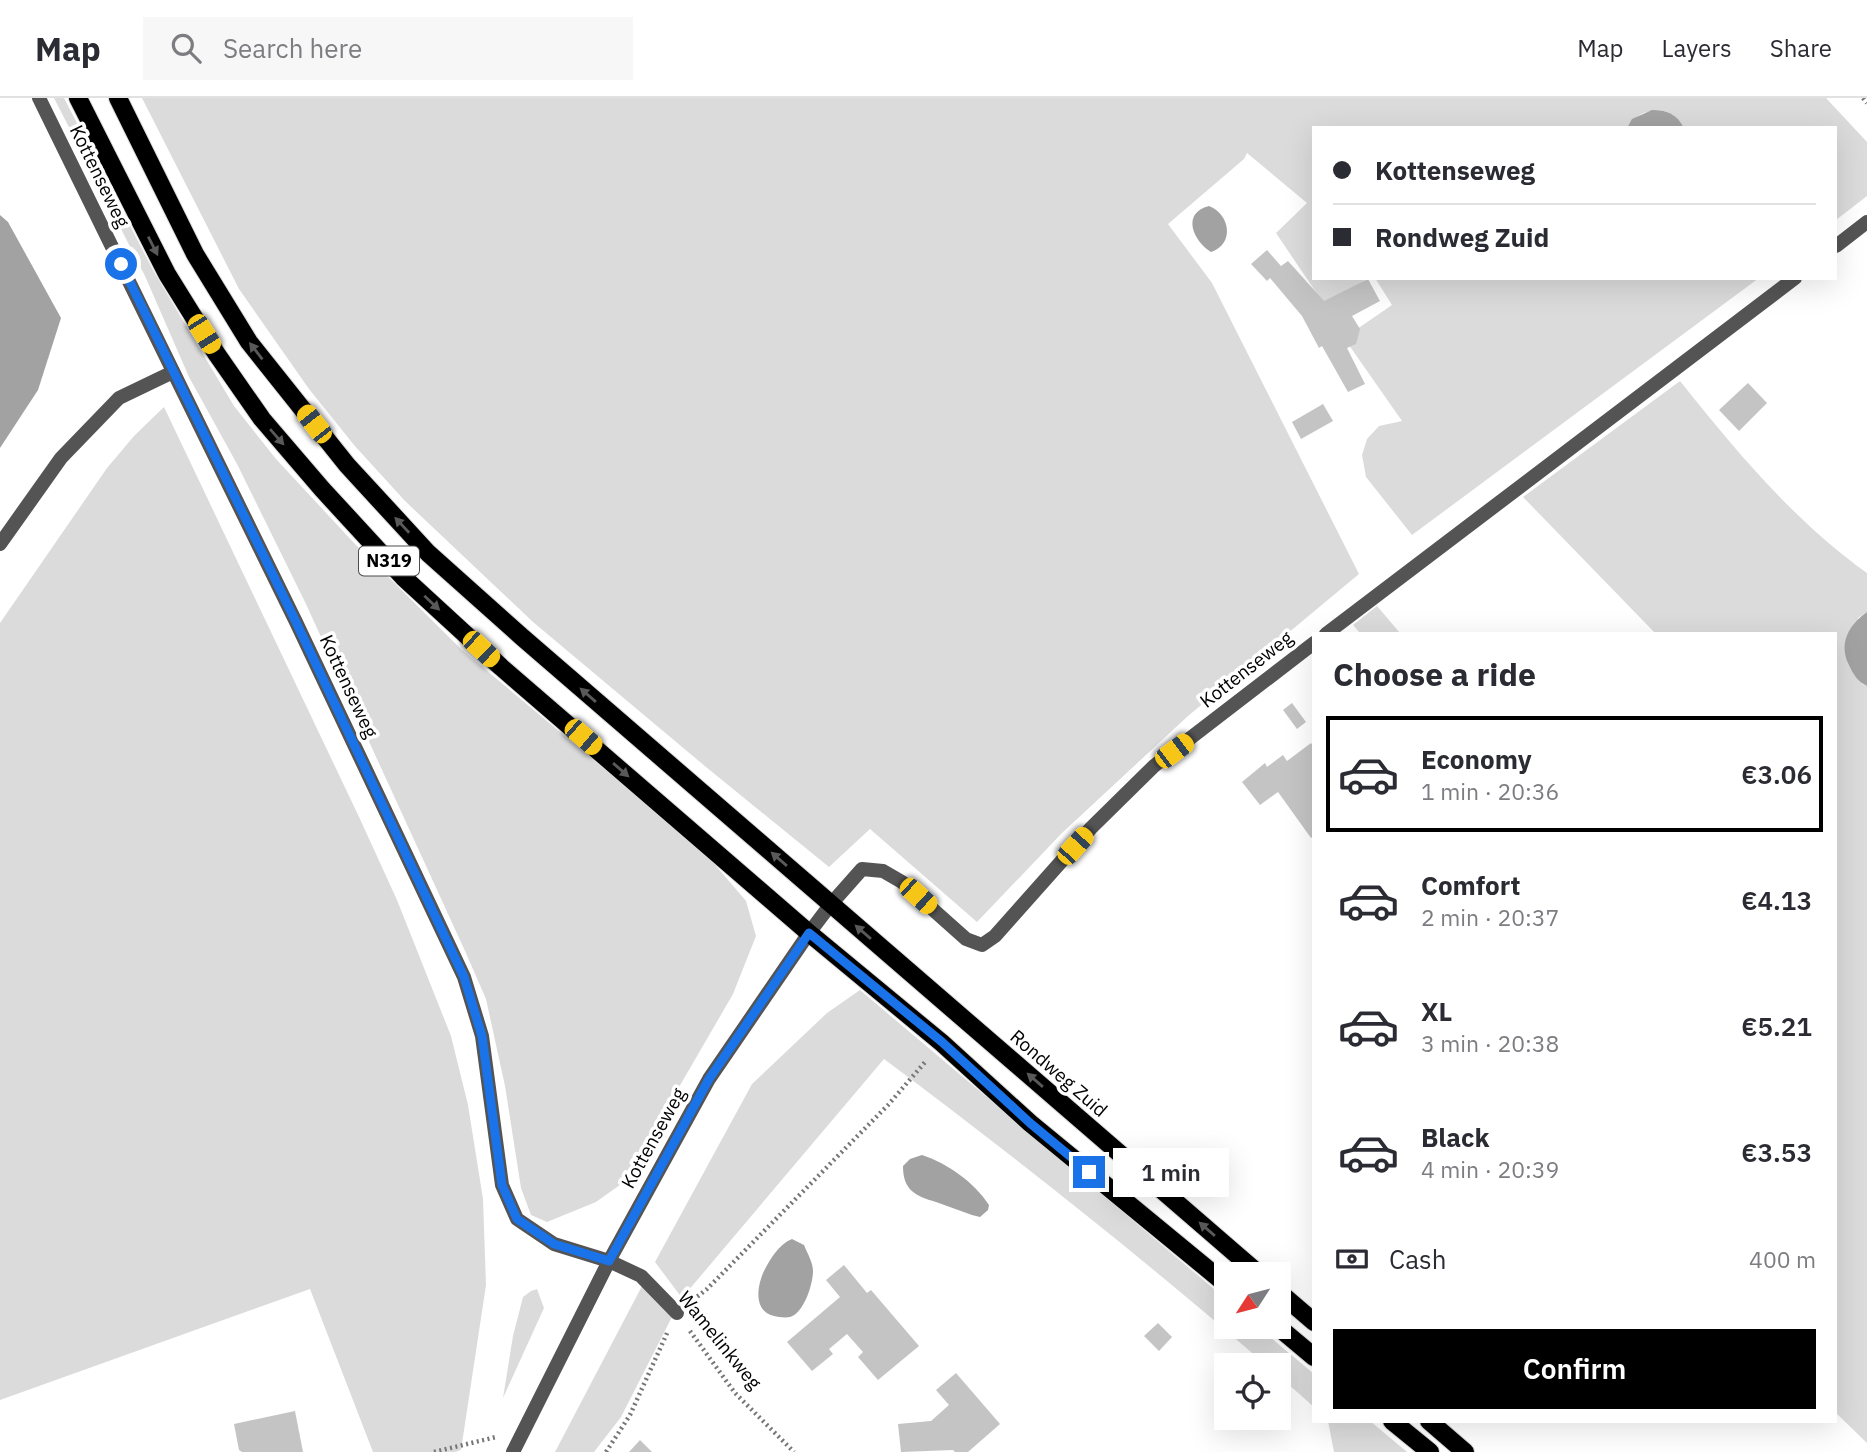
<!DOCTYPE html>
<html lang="en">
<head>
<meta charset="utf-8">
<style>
	body { margin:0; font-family:"IBM Plex Sans",sans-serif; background:#f7f7f7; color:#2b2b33; height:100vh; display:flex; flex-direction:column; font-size:26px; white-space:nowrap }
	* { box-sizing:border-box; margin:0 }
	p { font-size:23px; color:#7c7c81 }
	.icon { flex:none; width:38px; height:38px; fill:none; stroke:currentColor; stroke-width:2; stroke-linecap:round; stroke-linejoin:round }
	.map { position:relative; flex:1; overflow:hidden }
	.details { position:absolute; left:1312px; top:534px; width:525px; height:791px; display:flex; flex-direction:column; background:#fff; border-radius:0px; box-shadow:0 7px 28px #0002 }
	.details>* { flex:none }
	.hud { position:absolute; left:1312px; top:28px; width:525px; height:154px; border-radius:0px; box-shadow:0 7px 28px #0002; display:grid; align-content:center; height:154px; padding:0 21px; background:#fff }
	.needle { width:46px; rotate:234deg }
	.fabs { position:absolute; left:1214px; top:1164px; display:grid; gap:14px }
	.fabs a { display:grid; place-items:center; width:77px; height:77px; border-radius:0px; background:#fff; box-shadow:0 7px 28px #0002; font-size:35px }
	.end { position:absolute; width:32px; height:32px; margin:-16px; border:9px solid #1a73e8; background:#fff; box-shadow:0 0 0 4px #fff }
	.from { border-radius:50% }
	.bubble { position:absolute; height:49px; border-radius:0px; background:#fff; box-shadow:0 7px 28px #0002; font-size:23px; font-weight:600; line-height:49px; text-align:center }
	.car { position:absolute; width:21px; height:42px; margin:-21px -10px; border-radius:9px; box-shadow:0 0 5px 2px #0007; background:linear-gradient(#f5c518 24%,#345 0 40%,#f5c518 0 76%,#345 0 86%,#f5c518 0) }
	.hud b { display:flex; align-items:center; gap:24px; height:66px; font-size:26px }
	.hud b+b { border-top:2px solid #e1e1e2 }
	.hud i { width:18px; height:18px; background:#2b2b33 }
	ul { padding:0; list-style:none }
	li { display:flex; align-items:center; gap:21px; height:116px; margin:0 14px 10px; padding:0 7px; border:4px solid transparent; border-radius:0px }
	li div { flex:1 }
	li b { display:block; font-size:26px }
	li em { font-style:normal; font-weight:600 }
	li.active { border-color:#000 }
	li>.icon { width:63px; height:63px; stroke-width:1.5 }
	h2 { padding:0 21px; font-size:32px; line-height:84px }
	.pay { display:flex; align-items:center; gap:18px; height:77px; padding:0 21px; font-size:26px }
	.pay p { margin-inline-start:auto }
	.button { display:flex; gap:14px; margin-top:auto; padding:14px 21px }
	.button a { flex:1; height:80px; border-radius:0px; background:#000; color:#fff; font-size:28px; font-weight:600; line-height:80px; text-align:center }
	header { display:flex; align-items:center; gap:42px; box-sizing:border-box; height:98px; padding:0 35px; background:#fff; border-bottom:2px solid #e1e1e2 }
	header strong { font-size:33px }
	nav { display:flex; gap:38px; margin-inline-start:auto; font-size:24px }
	.search { width:490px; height:63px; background:#f7f7f7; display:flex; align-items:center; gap:18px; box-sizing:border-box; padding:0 24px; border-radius:0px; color:#7c7c81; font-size:26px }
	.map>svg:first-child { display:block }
</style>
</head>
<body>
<header>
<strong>Map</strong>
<div class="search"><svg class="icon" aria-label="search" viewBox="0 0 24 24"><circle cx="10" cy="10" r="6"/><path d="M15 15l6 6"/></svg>Search here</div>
<nav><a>Map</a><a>Layers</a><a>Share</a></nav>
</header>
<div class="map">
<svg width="1867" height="1354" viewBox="0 0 1867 1354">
	<rect width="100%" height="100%" fill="#fff"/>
	<g fill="#dbdbdb">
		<polygon points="54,0 64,0 154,174 234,308 276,361 354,445 462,552 705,755 746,803 756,838 733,896 624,1084 596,1104 547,1124 531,1117 521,1090 505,988 486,901 465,853 305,504 237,366 189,279 145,178"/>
		<path d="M142,0H1826L1867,44V98L1836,122V30H1684C1672,5 1640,8 1627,30H1314V180H1368L1326,209L1276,135L1307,105L1247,55L1244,61L1168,126L1212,185L1359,476L1188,618L1062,735L977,824L870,731L829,769L706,669L533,524L405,403L354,347L309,291L239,191Z"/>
		<polygon points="1375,180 1759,180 1412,437 1366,379 1362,357 1367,341 1379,328 1402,323 1344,240 1392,207"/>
		<path d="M1680,283C1735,352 1795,424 1867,475V514L1858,520L1862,586L1867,588V1345L1836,1315V536L1655,535L1523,399Z"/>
		<polygon points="164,309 360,721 397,802 451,938 468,1007 483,1101 486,1187 461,1352 455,1354 373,1354 310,1191 0,1302 0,525 107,370 134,338"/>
		<polygon points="1377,508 1400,535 1360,535 1353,527"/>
		<path d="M860,892L1227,1202V1228L1258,1229L1314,1276V1309L1279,1278V1267H1266C1143,1160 1015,1059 884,961L682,1200L655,1164L752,986L827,915Z"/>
		<polygon points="642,1188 674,1215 621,1319 594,1354 555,1354"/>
		<polygon points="537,1191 544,1210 503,1300 513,1238 523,1199 531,1193"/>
		<polygon points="1328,1323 1370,1323 1407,1354 1334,1354"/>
	</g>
	<g fill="#a2a2a2">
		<path d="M1652,12C1667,12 1677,16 1684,30H1627L1632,21Z"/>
		<path d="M1209,108C1230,116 1235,146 1211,154C1193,143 1181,115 1209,108Z"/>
		<polygon points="0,117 8,124 61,220 38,292 0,350"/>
		<path d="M1867,514V588C1858,584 1853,576 1849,567C1838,545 1849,527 1867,514Z"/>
		<path d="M922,1057C947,1065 975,1085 989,1107L988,1112L980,1119L972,1117C960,1113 948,1108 936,1104C915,1098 903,1092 903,1068L910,1061Z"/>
		<path d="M792,1141L804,1147C807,1155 813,1164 813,1173C813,1186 804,1215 790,1219C785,1220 778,1219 774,1218C753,1213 757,1188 764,1173C770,1161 779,1146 792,1141Z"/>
	</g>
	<g fill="#c4c4c4">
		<polygon points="1267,152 1281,168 1288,163 1324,203 1368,181 1380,203 1352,218 1360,231 1356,246 1347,250 1365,286 1348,294 1322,248 1319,250 1302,218 1270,180 1267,183 1251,166"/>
		<polygon points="1748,285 1767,305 1739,333 1719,312"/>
		<polygon points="1323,306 1333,323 1301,341 1292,324"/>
		<polygon points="1292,605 1306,624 1297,631 1283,612"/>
		<polygon points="1311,645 1314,649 1314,738 1311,740 1278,694 1260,707 1242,684 1265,665 1267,669 1283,657 1287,663"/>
		<polygon points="844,1167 867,1195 871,1192 919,1248 878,1282 858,1259 863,1254 847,1236 829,1251 833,1256 812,1273 787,1244 840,1199 826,1182"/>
		<polygon points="1158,1225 1172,1239 1159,1253 1144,1238"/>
		<polygon points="956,1275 1000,1326 968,1354 955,1354 953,1352 901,1354 898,1326 931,1323 949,1307 936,1292"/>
		<polygon points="295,1313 303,1354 242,1354 239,1352 234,1326"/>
		<polygon points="640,1342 652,1354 629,1354"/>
	</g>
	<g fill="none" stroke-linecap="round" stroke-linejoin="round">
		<g stroke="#dbdbdb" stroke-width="20">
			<g id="primary">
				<polyline points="78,0 167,176 216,255 262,321 322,391 403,479 501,569 809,835 942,945 1030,1025 1227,1187"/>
				<polyline points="118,0 195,156 249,244 347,367 428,455 522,539 1259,1176"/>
				<polyline points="1279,1194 1314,1224"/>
				<polyline points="1277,1228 1314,1259"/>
				<polyline points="1392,1323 1430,1354"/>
				<polyline points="1429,1323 1465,1354"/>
			</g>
		</g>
		<g stroke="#767676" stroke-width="4.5" stroke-dasharray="2 3.5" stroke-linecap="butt">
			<polyline points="1863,0 1867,5"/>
			<polyline points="693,1202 707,1191 888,1007 926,963"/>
			<polyline points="690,1233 735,1295 794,1354"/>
			<polyline points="434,1354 496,1339"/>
			<polyline points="606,1354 630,1317 668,1233"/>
		</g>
		<g stroke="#545454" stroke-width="14">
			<polyline points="39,0 296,524 464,879 482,938 502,1087 517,1121 554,1146 609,1163 641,1178 677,1215"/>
			<polyline points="1836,148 1867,124"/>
			<polyline points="0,446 61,360 119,300 173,274"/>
			<polyline points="1326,536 1795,180"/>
			<polyline points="831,806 862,771 883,773 902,784 966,841 982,847 995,838 1091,730 1154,668 1314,545"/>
		</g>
		<polyline stroke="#545454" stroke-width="14" points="513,1354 609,1163 709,981 809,835 831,806"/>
		<use href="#primary" stroke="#000" stroke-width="18"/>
	</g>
	<defs><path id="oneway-solid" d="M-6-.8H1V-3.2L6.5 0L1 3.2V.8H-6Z" transform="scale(1.75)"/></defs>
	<g fill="#595959">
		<use href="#oneway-solid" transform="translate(153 148) rotate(63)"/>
		<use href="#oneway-solid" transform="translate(256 253) rotate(-128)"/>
		<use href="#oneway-solid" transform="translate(277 339) rotate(49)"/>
		<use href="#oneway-solid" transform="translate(402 427) rotate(-133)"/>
		<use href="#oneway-solid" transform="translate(432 505) rotate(43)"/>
		<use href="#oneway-solid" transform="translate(588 597) rotate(-139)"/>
		<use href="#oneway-solid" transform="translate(621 672) rotate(41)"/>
		<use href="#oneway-solid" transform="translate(779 761) rotate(-139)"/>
		<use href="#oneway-solid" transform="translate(863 834) rotate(-139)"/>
		<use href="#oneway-solid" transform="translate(1035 982) rotate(-139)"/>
		<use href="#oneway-solid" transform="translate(1207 1131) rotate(-139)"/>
	</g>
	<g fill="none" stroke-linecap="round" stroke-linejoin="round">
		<polyline stroke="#1a73e8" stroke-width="9" points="121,166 296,524 464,879 482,938 502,1087 517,1121 554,1146 609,1163 709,981 809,835 942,944 1030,1025 1089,1074"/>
	</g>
	<g text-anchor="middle" stroke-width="7" stroke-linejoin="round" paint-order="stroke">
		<rect fill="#fff" stroke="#4c4c4c" stroke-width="2" x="359" y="448.5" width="60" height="29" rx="5"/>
		<g font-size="18" font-weight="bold" fill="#000">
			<text x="389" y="469">N319</text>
		</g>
		<g font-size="19" fill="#000" stroke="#fff">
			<text transform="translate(100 78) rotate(64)" y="7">Kottenseweg</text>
			<text transform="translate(1246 571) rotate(-38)" y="7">Kottenseweg</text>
			<text transform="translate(349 588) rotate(65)" y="7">Kottenseweg</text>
			<text transform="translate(1059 975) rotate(41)" y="7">Rondweg Zuid</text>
			<text transform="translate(653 1040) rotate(-61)" y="7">Kottenseweg</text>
			<text transform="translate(720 1242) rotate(51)" y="7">Wamelinkweg</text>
		</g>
	</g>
</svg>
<div class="fabs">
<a><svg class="needle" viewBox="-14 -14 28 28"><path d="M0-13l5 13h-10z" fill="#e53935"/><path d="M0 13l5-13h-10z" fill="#7c7c81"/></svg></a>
<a><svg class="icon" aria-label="locate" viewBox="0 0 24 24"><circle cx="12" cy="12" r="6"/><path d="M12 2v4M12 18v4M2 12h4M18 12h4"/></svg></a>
</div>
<i class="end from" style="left:121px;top:166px"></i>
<i class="end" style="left:1089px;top:1074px"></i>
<div class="bubble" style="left:1113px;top:1050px;width:116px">1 min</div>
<i class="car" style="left:204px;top:236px;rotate:148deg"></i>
<i class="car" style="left:314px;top:326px;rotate:322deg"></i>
<i class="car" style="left:481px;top:551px;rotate:133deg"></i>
<i class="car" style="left:583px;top:639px;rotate:131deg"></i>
<i class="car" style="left:1174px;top:653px;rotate:53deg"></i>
<i class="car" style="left:1075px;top:748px;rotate:42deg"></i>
<i class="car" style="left:918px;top:798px;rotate:132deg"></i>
<div class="hud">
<b><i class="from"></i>Kottenseweg</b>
<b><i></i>Rondweg Zuid</b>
</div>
<section class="details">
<h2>Choose a ride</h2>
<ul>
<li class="active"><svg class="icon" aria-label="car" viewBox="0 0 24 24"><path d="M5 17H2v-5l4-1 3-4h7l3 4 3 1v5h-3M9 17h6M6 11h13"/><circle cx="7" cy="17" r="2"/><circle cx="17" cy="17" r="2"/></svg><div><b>Economy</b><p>1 min · 20:36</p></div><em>€3.06</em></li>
<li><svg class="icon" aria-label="car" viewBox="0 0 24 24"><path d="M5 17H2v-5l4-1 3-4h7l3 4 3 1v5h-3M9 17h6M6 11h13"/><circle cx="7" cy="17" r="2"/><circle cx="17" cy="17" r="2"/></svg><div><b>Comfort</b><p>2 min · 20:37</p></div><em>€4.13</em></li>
<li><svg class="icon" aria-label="car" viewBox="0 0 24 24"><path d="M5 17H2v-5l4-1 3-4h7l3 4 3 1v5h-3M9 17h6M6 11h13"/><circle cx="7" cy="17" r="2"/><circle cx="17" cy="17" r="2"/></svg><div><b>XL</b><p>3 min · 20:38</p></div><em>€5.21</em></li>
<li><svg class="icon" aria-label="car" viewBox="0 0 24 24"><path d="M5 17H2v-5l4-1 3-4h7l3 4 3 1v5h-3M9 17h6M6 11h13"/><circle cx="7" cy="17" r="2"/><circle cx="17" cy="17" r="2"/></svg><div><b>Black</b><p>4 min · 20:39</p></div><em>€3.53</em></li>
</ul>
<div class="pay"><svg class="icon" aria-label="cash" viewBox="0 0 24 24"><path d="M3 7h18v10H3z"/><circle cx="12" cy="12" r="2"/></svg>Cash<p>400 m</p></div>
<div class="button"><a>Confirm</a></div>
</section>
</div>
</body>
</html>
